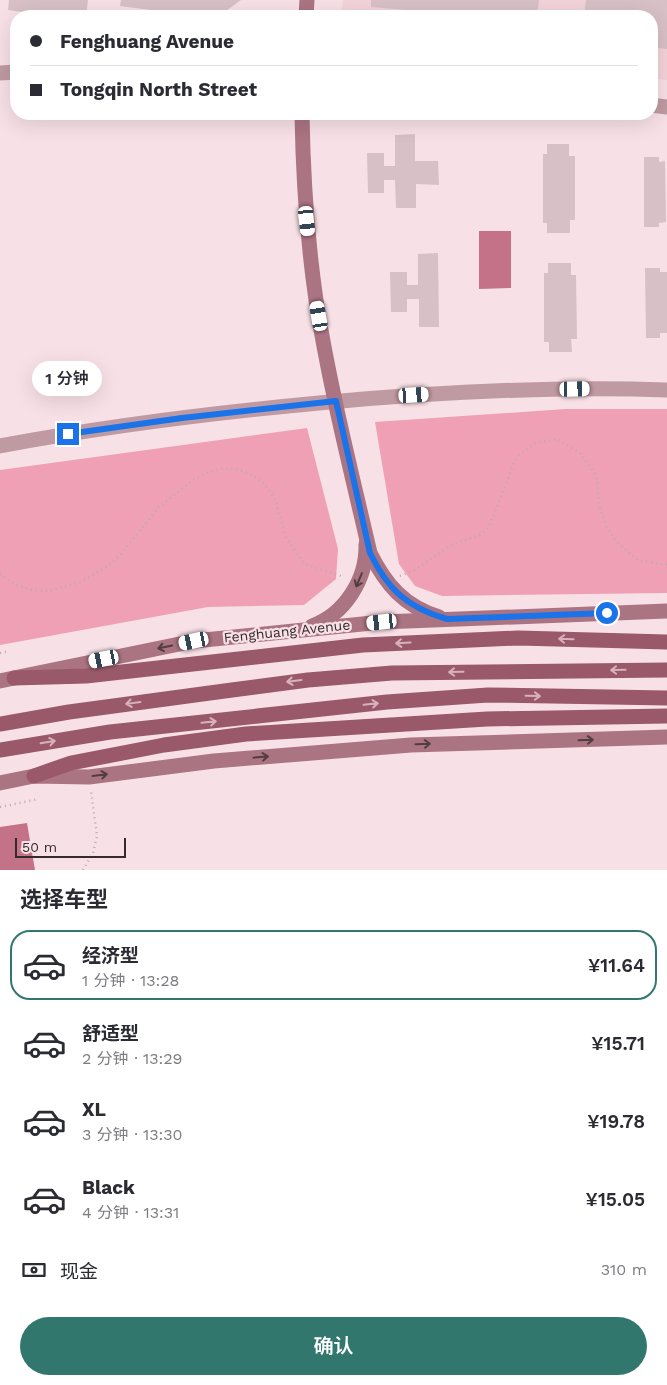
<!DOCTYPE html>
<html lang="zh">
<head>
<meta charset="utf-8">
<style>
	body { margin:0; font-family:"Work Sans","Noto Sans SC",sans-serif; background:#f2f2f3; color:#2b2b33; height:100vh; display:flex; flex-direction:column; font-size:19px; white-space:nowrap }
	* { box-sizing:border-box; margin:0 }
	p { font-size:16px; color:#7c7c81 }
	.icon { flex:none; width:28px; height:28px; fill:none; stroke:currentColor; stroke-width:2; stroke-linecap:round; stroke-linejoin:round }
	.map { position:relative; height:870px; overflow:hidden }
	.sheet { display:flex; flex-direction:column; background:#fff; flex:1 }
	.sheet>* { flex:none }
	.top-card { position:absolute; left:10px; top:10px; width:648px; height:110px; border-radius:20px; box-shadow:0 5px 20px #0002; display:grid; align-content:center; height:110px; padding:0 20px; background:#fff }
	.scale { position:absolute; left:15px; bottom:12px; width:111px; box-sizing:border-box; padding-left:5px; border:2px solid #342b2d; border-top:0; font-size:14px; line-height:18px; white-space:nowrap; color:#342b2d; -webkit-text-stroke:4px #f8e1e6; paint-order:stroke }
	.end { position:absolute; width:22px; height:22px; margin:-11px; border:6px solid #1a73e8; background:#fff; box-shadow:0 0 0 2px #fff }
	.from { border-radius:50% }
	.bubble { position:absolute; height:35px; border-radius:18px; background:#fff; box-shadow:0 5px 20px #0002; font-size:16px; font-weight:600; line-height:35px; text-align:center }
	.car { position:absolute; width:15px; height:30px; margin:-15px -8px; border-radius:6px; box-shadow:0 0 4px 1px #0007; background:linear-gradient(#fff 24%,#345 0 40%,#fff 0 76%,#345 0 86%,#fff 0) }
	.top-card b { display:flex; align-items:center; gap:18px; height:48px; font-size:19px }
	.top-card b+b { border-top:1px solid #e1e1e2 }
	.top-card i { width:12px; height:12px; background:#2b2b33 }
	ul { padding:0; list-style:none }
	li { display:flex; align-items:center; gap:15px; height:70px; margin:0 10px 8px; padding:0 10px; border:2px solid transparent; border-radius:20px }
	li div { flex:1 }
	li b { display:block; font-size:19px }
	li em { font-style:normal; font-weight:600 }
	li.active { border-color:#31776e }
	li>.icon { width:45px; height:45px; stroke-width:1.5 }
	h2 { padding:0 20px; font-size:22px; line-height:60px }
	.pay { display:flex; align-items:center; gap:12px; height:55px; padding:0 20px; font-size:19px }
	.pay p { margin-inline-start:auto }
	.primary-button { display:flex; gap:10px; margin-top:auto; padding:10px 20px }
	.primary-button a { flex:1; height:58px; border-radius:30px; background:#31776e; color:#fff; font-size:20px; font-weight:600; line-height:58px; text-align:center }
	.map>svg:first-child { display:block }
</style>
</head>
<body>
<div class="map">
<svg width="667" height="870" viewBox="0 0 667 870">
	<rect width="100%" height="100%" fill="#f8e1e6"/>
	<polygon fill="#f3d3da" points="343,0 667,0 667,80 651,78 651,16 341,16"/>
	<g fill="#efa0b4">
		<polygon points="566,409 667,409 667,593 442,596 415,586 399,564 375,422"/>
		<polygon points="307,428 338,549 336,579 304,605 208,607 0,645 0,470"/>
	</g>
	<g fill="#c37288">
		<polygon points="479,231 511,231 511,288 479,289"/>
		<polygon points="27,823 35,870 0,870 0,827"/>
	</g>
	<g fill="#d8c1c6">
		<polygon points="9,0 88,0 86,16 51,16 8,10"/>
		<polygon points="121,0 241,0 219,16 195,16 120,6"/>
		<polygon points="371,0 539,0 537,16 405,16 405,10 371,7"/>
		<polygon points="586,0 667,0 667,49 651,47 651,16 584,16"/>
		<polygon points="415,134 415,161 438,161 439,185 416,184 416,208 396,208 395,180 384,180 384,193 368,193 367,153 384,153 384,166 395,166 395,135"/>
		<polygon points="547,144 569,144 569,156 575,156 575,220 570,220 570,233 547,233 547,223 543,223 543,154 547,154"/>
		<polygon points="644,157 659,157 659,162 665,161 666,222 659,223 659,227 644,227"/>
		<polygon points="438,253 439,327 419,327 419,299 407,299 407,312 391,312 390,272 407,272 407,285 418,285 418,254"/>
		<polygon points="548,263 571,263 571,275 576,275 577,339 571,339 572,352 549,352 549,342 544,342 544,273 548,273"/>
		<polygon points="645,268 660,268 660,272 667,272 667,333 660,333 660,338 646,338"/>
	</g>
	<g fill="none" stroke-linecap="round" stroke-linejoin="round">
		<g stroke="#bdaaae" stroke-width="2.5" stroke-dasharray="1 4" stroke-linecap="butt">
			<polyline points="0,574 16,585 32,590 49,591 81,582 109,565 121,554 159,507 195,479 209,472 224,468 240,470 254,476 266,486 275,498 286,538 305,564 344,577"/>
			<polyline points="400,576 415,570 451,545 480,535 489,527 513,465 519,455 535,443 557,439 579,452 596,475 600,508 607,528 620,545 638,560 667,565"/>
			<polyline points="0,653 9,651"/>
			<polyline points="0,807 39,799"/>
			<polyline points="83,870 93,853 97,836 91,791"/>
		</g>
		<g stroke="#c09aa3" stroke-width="15">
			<polyline points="0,73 16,72"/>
			<polyline points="651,105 667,107"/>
			<path d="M0,446C106,426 212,413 319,403C435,392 551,386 667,390"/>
		</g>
		<g stroke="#ab7482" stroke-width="15">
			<polyline points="306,16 307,0"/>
			<path d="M302,114C303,176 307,238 316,300C329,384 351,471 370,553C386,585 404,606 439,617"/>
			<path d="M312,626C345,614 367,579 366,544"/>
			<polyline points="0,681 194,641 382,622 667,611"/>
			<polyline points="0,783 34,776 89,777 214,761 411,745 667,737"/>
		</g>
		<g stroke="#9a596a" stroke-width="15">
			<polyline points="14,678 86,676 363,645 518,638 667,642"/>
			<polyline points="0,724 69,712 232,690 308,680 392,673 667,670"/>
			<polyline points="0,750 110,732 387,702 488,695 667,698"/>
			<polyline points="34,776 71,763 164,745 246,734 487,719 667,716"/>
		</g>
	</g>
	<defs><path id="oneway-shaft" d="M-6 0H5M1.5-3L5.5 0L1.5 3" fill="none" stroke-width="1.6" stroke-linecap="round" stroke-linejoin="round" transform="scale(1.25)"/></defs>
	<g stroke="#523d42">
		<use href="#oneway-shaft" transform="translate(359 580) rotate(113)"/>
		<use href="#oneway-shaft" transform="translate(165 647) rotate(168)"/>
		<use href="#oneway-shaft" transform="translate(586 740) rotate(-2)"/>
		<use href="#oneway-shaft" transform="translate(423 744) rotate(-2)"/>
		<use href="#oneway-shaft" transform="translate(261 757) rotate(-5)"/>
		<use href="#oneway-shaft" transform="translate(100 775) rotate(-7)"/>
	</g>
	<g stroke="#d7b1bb">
		<use href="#oneway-shaft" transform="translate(566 639) rotate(-178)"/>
		<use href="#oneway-shaft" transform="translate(403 643) rotate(177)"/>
		<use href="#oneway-shaft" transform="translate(618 670) rotate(179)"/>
		<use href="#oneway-shaft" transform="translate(456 672) rotate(179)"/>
		<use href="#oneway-shaft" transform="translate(294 681) rotate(173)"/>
		<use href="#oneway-shaft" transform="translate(533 696) rotate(1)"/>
		<use href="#oneway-shaft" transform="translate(133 703) rotate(172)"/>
		<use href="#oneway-shaft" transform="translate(371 704) rotate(-6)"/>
		<use href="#oneway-shaft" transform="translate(209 722) rotate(-6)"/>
		<use href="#oneway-shaft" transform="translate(48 742) rotate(-10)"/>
	</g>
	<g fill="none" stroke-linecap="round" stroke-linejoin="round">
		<path stroke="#1a73e8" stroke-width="6" d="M68,434L182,418L336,401L370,553C388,590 408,608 447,619L607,613"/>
	</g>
	<g text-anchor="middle" stroke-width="4.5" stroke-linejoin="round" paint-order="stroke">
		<g font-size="14" fill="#342b2d" stroke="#f8e1e6">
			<text transform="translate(287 631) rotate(-6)" y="5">Fenghuang Avenue</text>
		</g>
	</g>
</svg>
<div class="scale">50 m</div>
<i class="end from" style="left:607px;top:613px"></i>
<i class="end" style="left:68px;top:434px"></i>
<div class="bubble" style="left:32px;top:361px;width:70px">1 分钟</div>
<i class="car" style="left:307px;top:221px;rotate:174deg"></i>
<i class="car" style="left:319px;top:316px;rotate:350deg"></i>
<i class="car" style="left:575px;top:389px;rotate:89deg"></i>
<i class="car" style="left:414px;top:395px;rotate:87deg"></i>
<i class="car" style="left:382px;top:622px;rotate:264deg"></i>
<i class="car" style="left:194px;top:641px;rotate:258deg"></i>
<i class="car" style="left:104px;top:659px;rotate:259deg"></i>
<div class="top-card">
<b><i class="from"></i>Fenghuang Avenue</b>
<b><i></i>Tongqin North Street</b>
</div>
</div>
<section class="sheet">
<h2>选择车型</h2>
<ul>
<li class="active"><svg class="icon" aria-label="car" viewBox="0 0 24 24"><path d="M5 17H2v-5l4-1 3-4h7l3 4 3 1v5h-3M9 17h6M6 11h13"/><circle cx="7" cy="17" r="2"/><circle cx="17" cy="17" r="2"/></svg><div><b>经济型</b><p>1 分钟 · 13:28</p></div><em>¥11.64</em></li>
<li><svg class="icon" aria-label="car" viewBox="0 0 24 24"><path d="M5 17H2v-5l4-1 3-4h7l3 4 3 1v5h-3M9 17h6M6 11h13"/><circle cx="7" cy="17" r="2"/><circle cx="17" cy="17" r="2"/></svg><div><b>舒适型</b><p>2 分钟 · 13:29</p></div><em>¥15.71</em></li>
<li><svg class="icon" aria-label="car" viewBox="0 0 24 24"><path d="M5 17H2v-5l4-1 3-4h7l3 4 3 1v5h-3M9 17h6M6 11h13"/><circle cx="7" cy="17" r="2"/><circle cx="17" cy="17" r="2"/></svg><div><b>XL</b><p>3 分钟 · 13:30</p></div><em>¥19.78</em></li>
<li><svg class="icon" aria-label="car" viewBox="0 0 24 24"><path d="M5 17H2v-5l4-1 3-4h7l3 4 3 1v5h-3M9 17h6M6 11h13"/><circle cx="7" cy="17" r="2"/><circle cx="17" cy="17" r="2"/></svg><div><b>Black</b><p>4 分钟 · 13:31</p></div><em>¥15.05</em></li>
</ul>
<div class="pay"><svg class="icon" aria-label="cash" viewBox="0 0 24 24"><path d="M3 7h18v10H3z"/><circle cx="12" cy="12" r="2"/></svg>现金<p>310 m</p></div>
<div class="primary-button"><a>确认</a></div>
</section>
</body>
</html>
